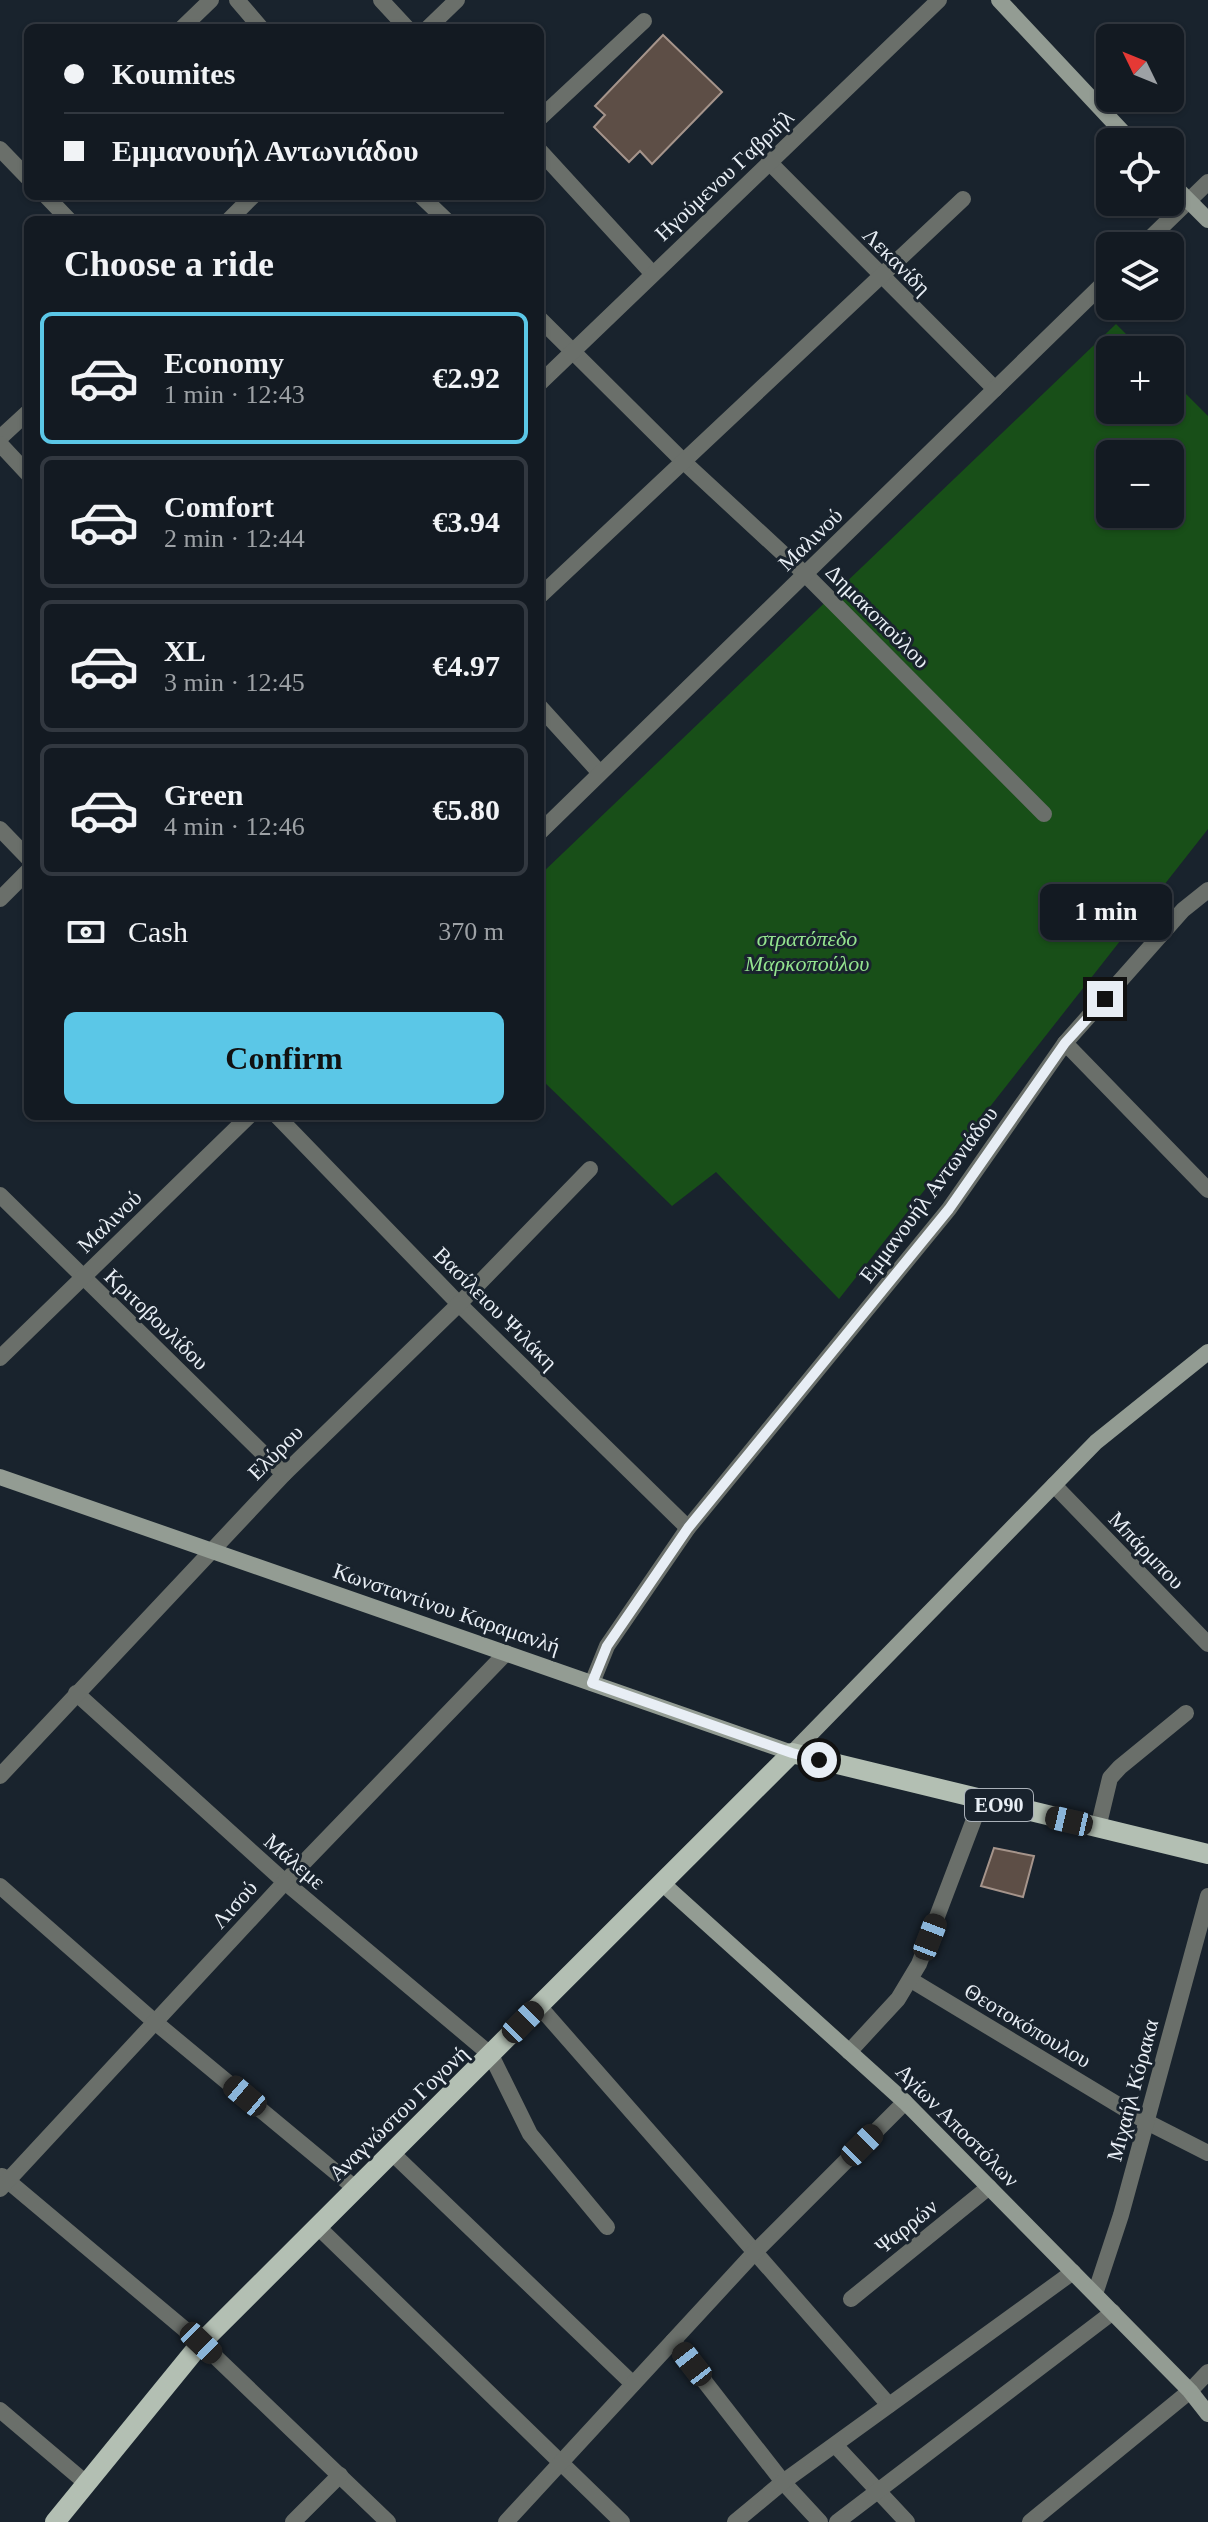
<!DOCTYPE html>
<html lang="en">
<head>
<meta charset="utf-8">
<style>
	body { margin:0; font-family:"Times New Roman",serif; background:#20272f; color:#f1f3f6; height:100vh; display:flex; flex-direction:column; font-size:30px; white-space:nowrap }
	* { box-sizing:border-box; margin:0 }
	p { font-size:26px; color:#9da1a5 }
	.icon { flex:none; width:44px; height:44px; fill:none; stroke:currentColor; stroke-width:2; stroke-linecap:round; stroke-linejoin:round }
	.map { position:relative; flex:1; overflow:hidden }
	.sheet { position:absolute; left:24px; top:216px; width:520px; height:904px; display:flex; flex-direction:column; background:#131a22; border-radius:12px; box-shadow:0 2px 6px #0004,0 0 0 2px #323840 }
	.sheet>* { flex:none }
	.guide { position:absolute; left:24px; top:24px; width:520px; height:176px; border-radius:12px; box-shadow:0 2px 6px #0004,0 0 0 2px #323840; display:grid; align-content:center; height:176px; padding:0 40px; background:#131a22 }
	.needle { width:52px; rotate:313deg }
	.tools { position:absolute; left:1096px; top:24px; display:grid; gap:16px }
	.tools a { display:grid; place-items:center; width:88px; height:88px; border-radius:12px; background:#131a22; box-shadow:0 2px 6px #0004,0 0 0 2px #323840; font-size:40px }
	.end { position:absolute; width:36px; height:36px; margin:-18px; border:10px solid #e8eef5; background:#111; box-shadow:0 0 0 4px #111 }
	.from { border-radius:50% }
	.bubble { position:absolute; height:56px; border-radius:12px; background:#131a22; box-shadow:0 2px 6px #0004,0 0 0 2px #323840; font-size:26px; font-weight:700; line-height:56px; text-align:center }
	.car { position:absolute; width:24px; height:48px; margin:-24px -12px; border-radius:10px; box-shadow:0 0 6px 2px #0007; background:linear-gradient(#222 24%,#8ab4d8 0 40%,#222 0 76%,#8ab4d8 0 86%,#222 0) }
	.guide b { display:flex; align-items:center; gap:28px; height:76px; font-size:30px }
	.guide b+b { border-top:2px solid #323840 }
	.guide i { width:20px; height:20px; background:#f1f3f6 }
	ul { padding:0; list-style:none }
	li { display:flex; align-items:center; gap:24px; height:132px; margin:0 16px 12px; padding:0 24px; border:4px solid #323840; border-radius:12px }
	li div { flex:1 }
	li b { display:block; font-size:30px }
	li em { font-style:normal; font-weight:700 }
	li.current { border-color:#5bc7e7 }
	li>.icon { width:72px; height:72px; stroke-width:1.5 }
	h2 { padding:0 40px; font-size:36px; line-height:96px }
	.pay { display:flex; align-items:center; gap:20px; height:88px; padding:0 40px; font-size:30px }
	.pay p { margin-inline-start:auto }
	.cta { display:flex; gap:16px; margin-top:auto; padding:16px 40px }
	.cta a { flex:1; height:92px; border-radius:12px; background:#5bc7e7; color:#111; font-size:32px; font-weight:700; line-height:92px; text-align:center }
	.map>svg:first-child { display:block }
</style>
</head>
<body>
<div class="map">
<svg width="1208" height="2522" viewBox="0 0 1208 2522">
	<rect width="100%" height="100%" fill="#19232d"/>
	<path fill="#184f18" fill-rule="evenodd" d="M1116,324L1142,350H1110V410H1170V378L1208,416V829L839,1299L716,1172L672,1206L540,1078V875ZM1110,454H1170V514H1110Z"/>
	<g fill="#5d4e46" stroke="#a5948b" stroke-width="2">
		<polygon points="663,35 722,92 652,164 640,151 629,162 594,127 605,115 595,106"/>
		<polygon points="994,1848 1034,1856 1023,1897 981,1886"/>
	</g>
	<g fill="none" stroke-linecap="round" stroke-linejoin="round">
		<g stroke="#6a6f6a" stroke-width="16">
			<polyline points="237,0 261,28"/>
			<polyline points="381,0 407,28"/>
			<polyline points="182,28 211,0"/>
			<polyline points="428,28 457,0"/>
			<polyline points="540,118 644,21"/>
			<polyline points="0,149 28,178"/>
			<polyline points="540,151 652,273"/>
			<polyline points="769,162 995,389"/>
			<polyline points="46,196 69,220"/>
			<polyline points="421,196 446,220"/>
			<polyline points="229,220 253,196"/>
			<polyline points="1142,246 1208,182"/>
			<polyline points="540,319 684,462 805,574 1044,814"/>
			<polyline points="540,383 939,0"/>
			<polyline points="0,438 28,412"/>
			<polyline points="0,444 28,474"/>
			<polyline points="540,596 963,199"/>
			<polyline points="540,707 600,773"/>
			<polyline points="0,829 28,858"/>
			<polyline points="540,832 1110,277"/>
			<polyline points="0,899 28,871"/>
			<polyline points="1065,1043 1208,1190"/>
			<polyline points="277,1116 459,1304 688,1528"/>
			<polyline points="0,1195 284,1474"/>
			<polyline points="0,1358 249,1116"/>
			<polyline points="1054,1485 1208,1644"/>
			<polyline points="592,1683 607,1646 688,1528 949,1209 1065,1043 1183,910 1208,890"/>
			<polyline points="76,1693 285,1882 491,2055 530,2134 607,2227"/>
			<polyline points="0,1776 284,1474 459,1304 590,1169"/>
			<polyline points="1098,1828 1110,1778 1120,1767 1186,1713"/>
			<polyline points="0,1886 156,2023 355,2188"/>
			<polyline points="911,1980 1145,2121 1208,2153"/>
			<polyline points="539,2006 889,2405"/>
			<polyline points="849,2052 898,1999 919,1964 981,1801"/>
			<polyline points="391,2152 633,2384"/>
			<polyline points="2,2176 201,2343 388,2522"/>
			<polyline points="0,2189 285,1882 506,1653"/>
			<polyline points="317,2226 622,2522"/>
			<polyline points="1095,2294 1121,2215 1208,1896"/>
			<polyline points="851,2299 989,2187"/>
			<polyline points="673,2341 783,2482 820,2522"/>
			<polyline points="0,2410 86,2483"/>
			<polyline points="835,2445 907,2522"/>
			<polyline points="293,2522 340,2475"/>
			<polyline points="506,2522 755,2252 905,2102"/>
			<polyline points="735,2522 783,2482 1073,2272"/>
			<polyline points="837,2522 1113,2312"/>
			<polyline points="1030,2522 1190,2391 1208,2372"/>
		</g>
		<g stroke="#939c93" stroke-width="16">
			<polyline points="999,0 1132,142"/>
			<polyline points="1170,182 1208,220"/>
			<polyline points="0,1477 792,1753 1096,1442 1208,1352"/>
			<polyline points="662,1883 905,2102 1190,2391 1208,2414"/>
		</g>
		<polyline stroke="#b3bfb3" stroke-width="20" points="55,2522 201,2343 792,1753 1208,1854"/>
	</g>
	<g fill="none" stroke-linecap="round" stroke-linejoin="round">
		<polyline stroke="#e8eef5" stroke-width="10" points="819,1760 792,1753 592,1683 607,1646 688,1528 949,1209 1065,1043 1105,999"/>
	</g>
	<g text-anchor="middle" stroke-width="6" stroke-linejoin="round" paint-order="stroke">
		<rect fill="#19232d" stroke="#aab1b9" stroke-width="2" x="965" y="1789" width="68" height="32" rx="6"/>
		<g font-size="20" font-weight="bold" fill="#e8eef5">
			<text x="999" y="1812">ΕΟ90</text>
		</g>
		<g font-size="22" fill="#e8eef5" stroke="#19232d">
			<text transform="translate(724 175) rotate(-43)" y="8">Ηγούμενου Γαβριήλ</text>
			<text transform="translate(897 261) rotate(45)" y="8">Λεκανίδη</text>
			<text transform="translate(810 539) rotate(-44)" y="8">Μαλινού</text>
			<text transform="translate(878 616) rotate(45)" y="8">Δημακοπούλου</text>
			<text transform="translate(928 1194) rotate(-53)" y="8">Εμμανουήλ Αντωνιάδου</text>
			<text transform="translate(109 1221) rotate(-44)" y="8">Μαλινού</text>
			<text transform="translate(496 1308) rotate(45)" y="8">Βασίλειου Ψιλάκη</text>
			<text transform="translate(157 1319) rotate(44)" y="8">Κριτοβουλίδου</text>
			<text transform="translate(275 1452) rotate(-45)" y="8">Ελύρου</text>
			<text transform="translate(1147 1550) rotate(46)" y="8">Μπάρμπου</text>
			<text transform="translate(447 1608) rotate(19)" y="8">Κωνσταντίνου Καραμανλή</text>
			<text transform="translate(295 1861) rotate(41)" y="8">Μάλεμε</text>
			<text transform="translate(234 1904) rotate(-48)" y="8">Λισού</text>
			<text transform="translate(1028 2025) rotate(31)" y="8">Θεοτοκόπουλου</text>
			<text transform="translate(1132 2090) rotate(-75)" y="8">Μιχαήλ Κόρακα</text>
			<text transform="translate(398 2113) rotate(-44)" y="8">Αναγνώστου Γογονή</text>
			<text transform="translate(958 2125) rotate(45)" y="8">Αγίων Αποστόλων</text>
			<text transform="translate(906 2226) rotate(-39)" y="8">Ψαρρών</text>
		</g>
		<g font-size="22" font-style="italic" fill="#94e48f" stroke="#19232d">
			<text x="807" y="946">στρατόπεδο<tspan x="807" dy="25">Μαρκοπούλου</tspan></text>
		</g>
	</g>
</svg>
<div class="tools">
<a><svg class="needle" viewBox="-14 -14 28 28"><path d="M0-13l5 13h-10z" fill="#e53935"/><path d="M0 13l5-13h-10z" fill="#9da1a5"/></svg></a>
<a><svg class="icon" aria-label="locate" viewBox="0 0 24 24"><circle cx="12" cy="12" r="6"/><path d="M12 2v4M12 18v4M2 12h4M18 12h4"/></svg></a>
<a><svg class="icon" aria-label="layers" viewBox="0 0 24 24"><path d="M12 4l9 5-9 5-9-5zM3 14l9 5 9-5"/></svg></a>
<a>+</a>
<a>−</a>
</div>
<i class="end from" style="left:819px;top:1760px"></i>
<i class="end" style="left:1105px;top:999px"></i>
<div class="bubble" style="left:1040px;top:884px;width:132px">1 min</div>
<i class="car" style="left:1069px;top:1821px;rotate:283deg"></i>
<i class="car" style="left:930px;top:1937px;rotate:21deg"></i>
<i class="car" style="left:523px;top:2022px;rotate:45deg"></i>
<i class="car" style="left:245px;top:2096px;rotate:310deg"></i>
<i class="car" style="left:862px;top:2145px;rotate:45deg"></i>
<i class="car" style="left:201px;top:2343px;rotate:134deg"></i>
<i class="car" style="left:692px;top:2364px;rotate:322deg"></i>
<div class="guide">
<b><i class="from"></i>Koumites</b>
<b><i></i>Εμμανουήλ Αντωνιάδου</b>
</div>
<section class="sheet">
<h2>Choose a ride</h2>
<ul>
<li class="current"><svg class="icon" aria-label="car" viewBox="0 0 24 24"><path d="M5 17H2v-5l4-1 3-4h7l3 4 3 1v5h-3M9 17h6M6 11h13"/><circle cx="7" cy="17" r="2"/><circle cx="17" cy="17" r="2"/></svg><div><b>Economy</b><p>1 min · 12:43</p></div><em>€2.92</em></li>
<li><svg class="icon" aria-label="car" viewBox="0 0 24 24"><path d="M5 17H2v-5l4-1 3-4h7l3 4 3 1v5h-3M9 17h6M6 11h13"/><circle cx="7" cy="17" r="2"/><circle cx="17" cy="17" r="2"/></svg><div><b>Comfort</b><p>2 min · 12:44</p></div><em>€3.94</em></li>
<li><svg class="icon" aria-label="car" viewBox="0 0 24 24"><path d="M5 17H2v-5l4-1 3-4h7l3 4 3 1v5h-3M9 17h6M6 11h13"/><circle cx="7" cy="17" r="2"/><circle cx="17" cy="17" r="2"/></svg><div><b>XL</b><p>3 min · 12:45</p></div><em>€4.97</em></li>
<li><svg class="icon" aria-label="car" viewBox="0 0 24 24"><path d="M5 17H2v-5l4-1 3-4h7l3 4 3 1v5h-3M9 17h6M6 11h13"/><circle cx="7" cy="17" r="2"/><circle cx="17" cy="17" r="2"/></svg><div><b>Green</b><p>4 min · 12:46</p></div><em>€5.80</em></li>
</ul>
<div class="pay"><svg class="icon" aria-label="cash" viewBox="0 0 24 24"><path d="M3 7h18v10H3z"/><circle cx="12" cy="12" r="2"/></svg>Cash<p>370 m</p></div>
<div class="cta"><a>Confirm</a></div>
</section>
</div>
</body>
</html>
